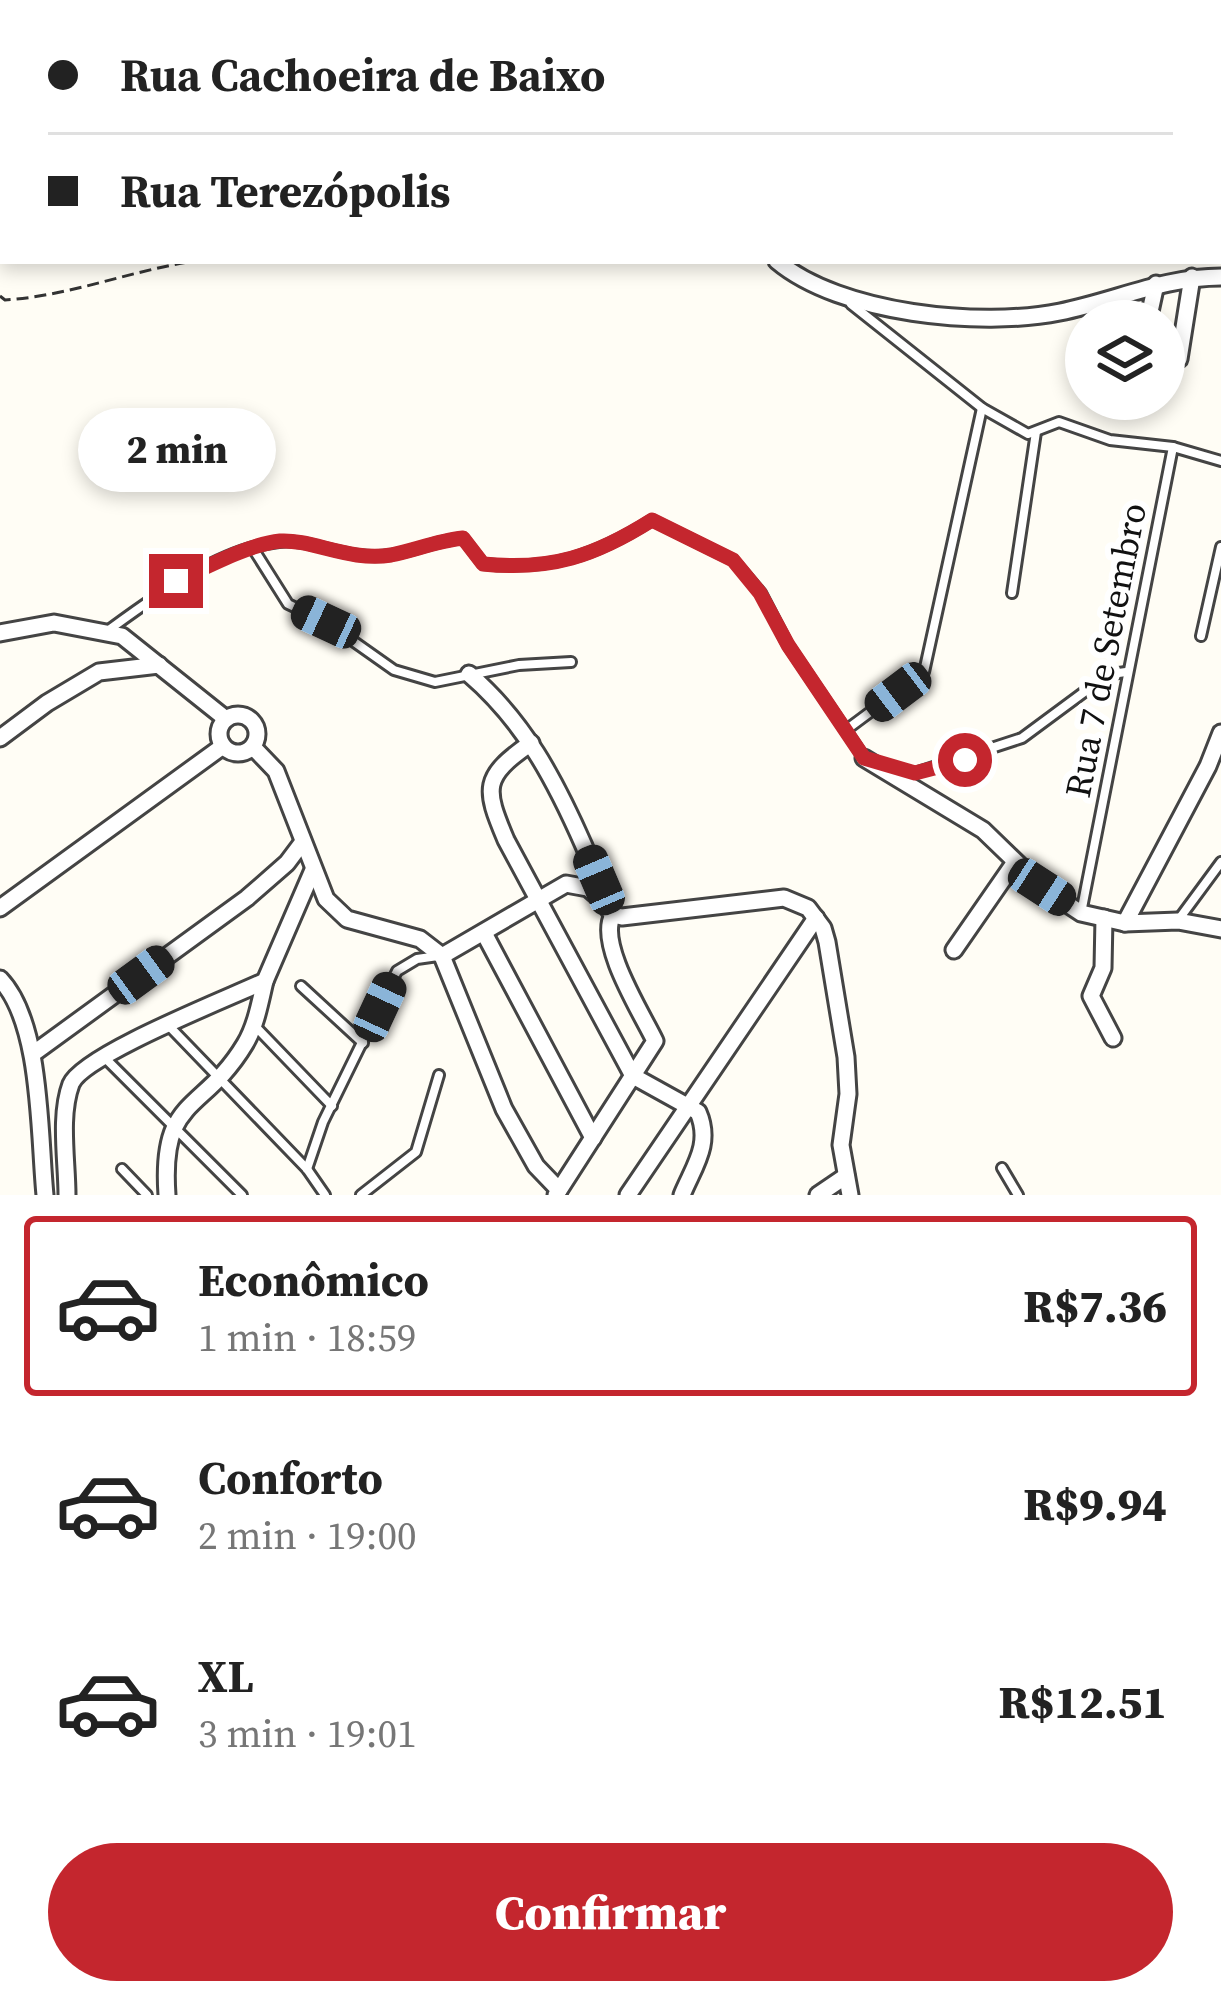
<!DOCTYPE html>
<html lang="pt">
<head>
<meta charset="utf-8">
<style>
	body { margin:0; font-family:"Source Serif 4",serif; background:#f2f2f2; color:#222; height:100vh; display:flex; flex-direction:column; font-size:45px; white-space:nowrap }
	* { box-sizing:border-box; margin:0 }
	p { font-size:39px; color:#767676 }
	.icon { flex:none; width:66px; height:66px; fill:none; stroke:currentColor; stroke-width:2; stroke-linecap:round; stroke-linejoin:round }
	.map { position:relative; height:1195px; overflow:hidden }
	.drawer { display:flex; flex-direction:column; background:#fff; flex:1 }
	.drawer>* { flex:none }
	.guide { position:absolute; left:0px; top:0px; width:1221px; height:264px; box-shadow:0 6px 18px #0003; display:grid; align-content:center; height:264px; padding:0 48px; background:#fff }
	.controls { position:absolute; left:1065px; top:300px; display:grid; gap:24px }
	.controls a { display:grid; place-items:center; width:120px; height:120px; border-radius:50%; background:#fff; box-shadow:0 6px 18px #0003; font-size:60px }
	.end { position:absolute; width:54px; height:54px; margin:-27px; border:15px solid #c4262e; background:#fff; box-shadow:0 0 0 6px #fff }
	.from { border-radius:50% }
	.bubble { position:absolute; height:84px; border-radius:42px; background:#fff; box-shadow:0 6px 18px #0003; font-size:39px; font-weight:800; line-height:84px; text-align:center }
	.car { position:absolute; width:36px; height:72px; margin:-36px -18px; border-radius:15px; box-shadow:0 0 9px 3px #0007; background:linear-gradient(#222 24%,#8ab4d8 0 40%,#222 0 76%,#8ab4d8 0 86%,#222 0) }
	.guide b { display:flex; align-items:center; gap:42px; height:114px; font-size:45px }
	.guide b+b { border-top:3px solid #e0e0e0 }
	.guide i { width:30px; height:30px; background:#222 }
	ul { padding:21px 0 0; list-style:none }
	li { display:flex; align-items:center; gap:36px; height:180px; margin:0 24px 18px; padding:0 24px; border:6px solid transparent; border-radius:12px }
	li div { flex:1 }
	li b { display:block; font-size:45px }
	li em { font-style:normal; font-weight:800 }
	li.current { border-color:#c4262e }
	li>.icon { width:108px; height:108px; stroke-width:1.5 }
	.cta { display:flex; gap:24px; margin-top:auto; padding:24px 48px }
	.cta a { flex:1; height:138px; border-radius:72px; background:#c4262e; color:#fff; font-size:48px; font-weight:800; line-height:138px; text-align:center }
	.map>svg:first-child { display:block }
</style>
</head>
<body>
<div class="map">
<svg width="1221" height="1195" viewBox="0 0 1221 1195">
	<rect width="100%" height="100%" fill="#fffdf5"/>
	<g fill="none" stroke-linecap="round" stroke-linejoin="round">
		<g stroke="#444" stroke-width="14">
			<g id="lane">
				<polyline points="851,304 982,408 1028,434 1059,422 1110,440 1173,447"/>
				<polyline points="254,550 288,604 326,622 394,670 435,682 519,665 571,662"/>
				<polyline points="1012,593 1036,432"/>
				<path d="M106,632C154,597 219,548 279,542C311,538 351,562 390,555C416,551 434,541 463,538L483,564C550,571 595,556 652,520L733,560L761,593L788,645L865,759"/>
				<polyline points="1201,636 1221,547"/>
				<polyline points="846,730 924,672 982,408"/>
				<polyline points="885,765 915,773 1022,738 1095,684 1111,674 1126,672"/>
				<polyline points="1081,913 1173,447 1221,461"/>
				<polyline points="1179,919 1221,862"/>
				<polyline points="301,986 363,1043"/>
				<polyline points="254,1025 332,1106"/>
				<polyline points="169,1026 307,1169 325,1195"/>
				<polyline points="103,1056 242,1195"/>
				<polyline points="1002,1168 1018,1195"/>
				<polyline points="122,1169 147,1195"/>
				<polyline points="307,1169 323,1122 397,971 417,959 438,956"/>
				<polyline points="361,1195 416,1152 439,1075"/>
			</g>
		</g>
		<g stroke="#444" stroke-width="21">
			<g id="street">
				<polyline points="753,3 754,0"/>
				<path d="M777,261C840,314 981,328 1060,312C1115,301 1164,277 1221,277"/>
				<polyline points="1148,321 1156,284"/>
				<polyline points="1179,359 1192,277"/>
				<polyline points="0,633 54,623 122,636 226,719"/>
				<path d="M469,674C524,721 555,780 584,846C593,867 599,900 613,915"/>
				<circle cx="238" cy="734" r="19"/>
				<polyline points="0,738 47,703 99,672 159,665"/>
				<path d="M531,743C482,777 484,788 506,840L633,1076L698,1112C712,1144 694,1166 682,1195"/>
				<polyline points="253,747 276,771 326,899 347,919 420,939 442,956 504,1109 536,1166 559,1190"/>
				<polyline points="864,758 983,830 1043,888 1081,913 1125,923 1178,921 1221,929"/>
				<polyline points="0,908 223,746"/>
				<polyline points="613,915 622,917 784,898 808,908 823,928 827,942 846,1057 848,1094 841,1145 850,1195"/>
				<polyline points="1104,918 1103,968 1091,996 1113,1038"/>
				<polyline points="1125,923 1208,766 1221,733"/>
				<polyline points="484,933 593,1138"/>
				<polyline points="954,950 1015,862"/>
				<polyline points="442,956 566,884 588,888 602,900"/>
				<path d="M0,979C42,1023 39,1135 45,1195"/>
				<polyline points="34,1053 247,898 287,863 302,843"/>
				<path d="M67,1195C67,1161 59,1116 71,1084C83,1055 229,998 265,981L313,870"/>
				<path d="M167,1195C160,1095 203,1114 245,1044C256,1026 260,1002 265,981"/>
				<path d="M556,1195L655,1041C641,1012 597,943 613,915"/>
				<polyline points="628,1195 816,918"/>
				<polyline points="818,1195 846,1176"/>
			</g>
		</g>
		<g stroke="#333" stroke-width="3" stroke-dasharray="12 6" stroke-linecap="butt">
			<polyline points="60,0 60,3"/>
			<polyline points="218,3 222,0"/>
			<polyline points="297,261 300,261"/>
			<path d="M0,296L5,300C69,296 130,271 194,261"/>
		</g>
		<use href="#lane" stroke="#fff" stroke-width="8"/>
		<use href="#street" stroke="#fff" stroke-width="15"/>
	</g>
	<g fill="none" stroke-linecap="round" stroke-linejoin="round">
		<path stroke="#c4262e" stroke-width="15" d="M176,581C205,568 249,544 280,541C312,539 350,562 391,555C415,550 437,541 463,538L483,564C551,571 595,556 652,520L733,560L760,593L788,645L864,758L915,773L965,760"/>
	</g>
	<g text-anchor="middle" stroke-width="12" stroke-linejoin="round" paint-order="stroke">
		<g font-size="36" fill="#111" stroke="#fff">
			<text transform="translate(1105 650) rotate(-79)" y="13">Rua 7 de Setembro</text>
		</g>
	</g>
</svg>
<div class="controls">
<a><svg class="icon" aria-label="layers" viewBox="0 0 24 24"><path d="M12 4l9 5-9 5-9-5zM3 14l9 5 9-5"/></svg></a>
</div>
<i class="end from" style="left:965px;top:760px"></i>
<i class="end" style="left:176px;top:581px"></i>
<div class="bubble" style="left:78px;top:408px;width:198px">2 min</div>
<i class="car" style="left:326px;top:622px;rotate:295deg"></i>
<i class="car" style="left:898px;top:692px;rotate:233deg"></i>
<i class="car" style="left:599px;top:880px;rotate:337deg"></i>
<i class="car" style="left:1042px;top:887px;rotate:123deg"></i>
<i class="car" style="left:141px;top:975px;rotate:54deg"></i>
<i class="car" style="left:380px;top:1007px;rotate:25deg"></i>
<div class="guide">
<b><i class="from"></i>Rua Cachoeira de Baixo</b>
<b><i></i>Rua Terezópolis</b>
</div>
</div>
<section class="drawer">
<ul>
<li class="current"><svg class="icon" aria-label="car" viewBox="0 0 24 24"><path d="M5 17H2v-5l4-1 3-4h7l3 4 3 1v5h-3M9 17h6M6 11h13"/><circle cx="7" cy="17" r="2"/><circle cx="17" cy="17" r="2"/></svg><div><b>Econômico</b><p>1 min · 18:59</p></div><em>R$7.36</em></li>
<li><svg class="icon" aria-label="car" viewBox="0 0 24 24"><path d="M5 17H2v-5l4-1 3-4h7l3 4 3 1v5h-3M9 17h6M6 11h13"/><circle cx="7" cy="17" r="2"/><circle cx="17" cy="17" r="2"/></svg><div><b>Conforto</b><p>2 min · 19:00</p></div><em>R$9.94</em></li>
<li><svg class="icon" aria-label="car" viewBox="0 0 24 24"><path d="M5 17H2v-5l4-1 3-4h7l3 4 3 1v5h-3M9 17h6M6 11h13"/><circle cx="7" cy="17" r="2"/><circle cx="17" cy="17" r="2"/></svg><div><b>XL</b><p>3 min · 19:01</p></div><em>R$12.51</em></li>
</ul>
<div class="cta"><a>Confirmar</a></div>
</section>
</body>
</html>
